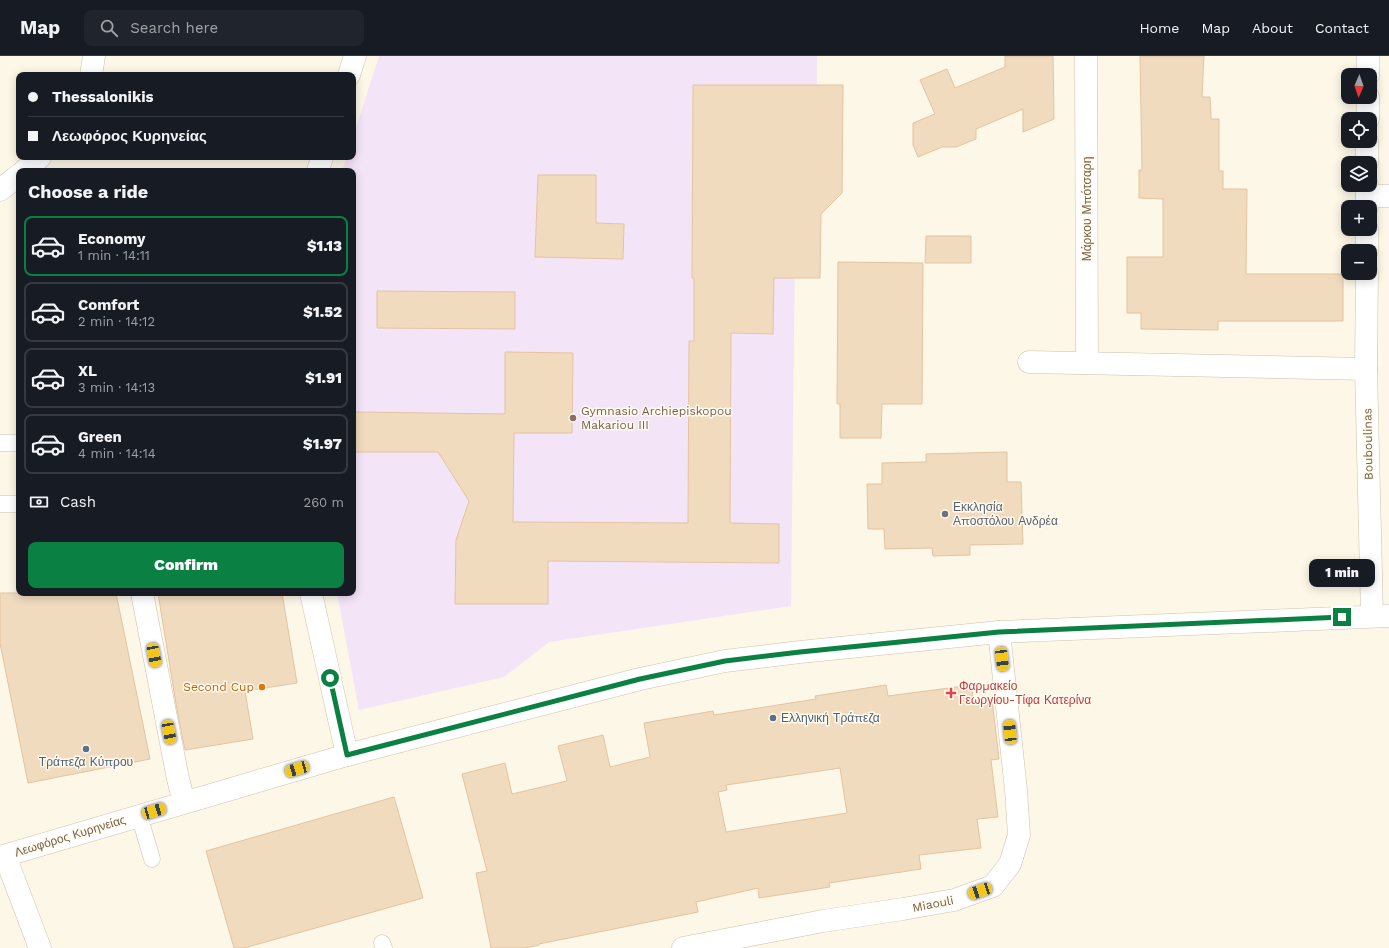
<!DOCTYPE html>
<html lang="en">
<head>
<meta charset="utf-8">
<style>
	body { margin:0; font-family:"Work Sans",sans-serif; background:#20242c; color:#f1f3f6; height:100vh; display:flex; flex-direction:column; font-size:15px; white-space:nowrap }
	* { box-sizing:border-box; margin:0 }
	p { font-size:13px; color:#9ea1a6 }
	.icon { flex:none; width:22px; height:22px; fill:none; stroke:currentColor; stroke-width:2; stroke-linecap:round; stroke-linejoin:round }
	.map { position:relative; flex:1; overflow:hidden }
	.details { position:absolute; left:16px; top:112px; width:340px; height:428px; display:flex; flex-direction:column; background:#171b24; border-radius:8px; box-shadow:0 2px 10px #0003 }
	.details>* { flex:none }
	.guide { position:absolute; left:16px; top:16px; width:340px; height:88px; border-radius:8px; box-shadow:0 2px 10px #0003; display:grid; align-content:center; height:88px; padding:0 12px; background:#171b24 }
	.needle { width:26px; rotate:182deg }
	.tools { position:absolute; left:1341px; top:12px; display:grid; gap:8px }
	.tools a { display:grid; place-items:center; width:36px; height:36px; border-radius:8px; background:#171b24; box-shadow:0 2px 10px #0003; font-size:20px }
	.end { position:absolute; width:18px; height:18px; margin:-9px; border:5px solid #0b8043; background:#fff; box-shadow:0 0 0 2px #fff }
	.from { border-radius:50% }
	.bubble { position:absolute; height:28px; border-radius:8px; background:#171b24; box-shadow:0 2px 10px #0003; font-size:13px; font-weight:800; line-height:28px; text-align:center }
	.car { position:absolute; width:12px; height:24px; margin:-12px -6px; border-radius:5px; box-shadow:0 0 3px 1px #0007; background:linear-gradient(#f5c518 24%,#345 0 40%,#f5c518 0 76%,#345 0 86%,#f5c518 0) }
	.guide b { display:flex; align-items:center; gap:14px; height:38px; font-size:15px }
	.guide b+b { border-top:1px solid #363941 }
	.guide i { width:10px; height:10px; background:#f1f3f6 }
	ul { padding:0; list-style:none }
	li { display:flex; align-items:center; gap:12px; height:60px; margin:0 8px 6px; padding:0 4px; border:2px solid #363941; border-radius:8px }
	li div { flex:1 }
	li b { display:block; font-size:15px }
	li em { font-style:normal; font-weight:800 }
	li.active { border-color:#0b8043 }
	li>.icon { width:36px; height:36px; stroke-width:1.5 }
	h2 { padding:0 12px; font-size:18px; line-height:48px }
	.pay { display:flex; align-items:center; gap:10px; height:44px; padding:0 12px; font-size:15px }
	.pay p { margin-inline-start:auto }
	.cta { display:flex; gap:8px; margin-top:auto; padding:8px 12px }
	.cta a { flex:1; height:46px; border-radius:8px; background:#0b8043; color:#fff; font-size:16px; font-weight:800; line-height:46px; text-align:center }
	header { display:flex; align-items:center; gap:24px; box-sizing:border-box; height:56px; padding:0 20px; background:#171b24; border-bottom:1px solid #363941 }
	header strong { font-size:19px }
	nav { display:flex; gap:22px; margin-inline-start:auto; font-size:14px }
	.search { width:280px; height:36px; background:#20242c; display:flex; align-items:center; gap:10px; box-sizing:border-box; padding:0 14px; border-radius:8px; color:#9ea1a6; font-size:15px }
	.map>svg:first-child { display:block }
</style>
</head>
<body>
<header>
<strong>Map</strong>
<div class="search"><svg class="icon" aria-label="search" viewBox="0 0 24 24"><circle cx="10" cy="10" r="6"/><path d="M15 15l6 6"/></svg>Search here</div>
<nav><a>Home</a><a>Map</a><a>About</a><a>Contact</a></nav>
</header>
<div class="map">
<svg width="1389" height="892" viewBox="0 0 1389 892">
	<rect width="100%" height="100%" fill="#fcf7e7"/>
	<polygon fill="#f4e4f8" points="379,0 817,0 816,157 795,187 791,550 549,586 504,621 359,654 337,537 353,537 353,115 342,115 347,101 353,101 353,81"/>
	<g fill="#f1dbbf" stroke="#e3c4a0" fill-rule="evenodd">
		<polygon points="1005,0 1053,0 1054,63 1023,76 1023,53 976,73 976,83 956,91 942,91 918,101 913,89 913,67 935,58 920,24 947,13 955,32 1005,11"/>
		<polygon points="1140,0 1204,0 1202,41 1210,41 1211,63 1219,63 1219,115 1223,115 1223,133 1247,133 1246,218 1343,218 1343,265 1218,265 1218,274 1141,273 1141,257 1127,257 1127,201 1163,201 1163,143 1139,142 1139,114 1142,114"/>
		<polygon points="693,29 843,29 842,137 821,158 820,222 774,222 773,278 731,277 730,467 779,468 779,507 548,505 548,548 455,548 456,484 469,445 438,396 355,396 355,356 505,358 505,296 573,297 572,377 514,377 513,466 688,467 689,285 694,285 694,222 692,222"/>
		<polygon points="538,119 596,119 596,167 624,168 623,203 535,201"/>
		<polygon points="926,180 971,180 971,207 925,207"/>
		<polygon points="838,206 923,207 922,348 882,348 881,382 840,382 840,348 837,348"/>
		<polygon points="377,235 515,236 515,273 377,272"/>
		<polygon points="1007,396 1007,426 1021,426 1023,488 970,489 970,499 933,500 932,492 885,493 884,473 868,473 867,428 882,428 882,407 926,406 926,398"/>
		<polygon points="0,537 116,537 150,703 28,727 0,587"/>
		<polygon points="158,537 282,537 297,627 245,635 253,683 185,694 176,648"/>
		<path d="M886,629L888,640L972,629L973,645L992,643L999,703L991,704L998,761L977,763L981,792L919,799L921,813L829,827L830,831L759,842L758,832L696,846L698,856L539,888V889L525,892H491L476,817L487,815L462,718L505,707L512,738L567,725L558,690L603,679L610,711L650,701L644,667L713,655L714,659L816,643L815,640ZM840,712L847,757L726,776L718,736L727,734L726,729Z"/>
		<polygon points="394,741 423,842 244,892 234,892 206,795"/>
	</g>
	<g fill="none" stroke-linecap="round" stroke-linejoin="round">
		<g stroke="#cec0ad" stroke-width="17">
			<g id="service">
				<polyline points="0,387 19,387"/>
				<polyline points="0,448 19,448"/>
				<polyline points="139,759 152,803"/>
				<polyline points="382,887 384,892"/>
			</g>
		</g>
		<g stroke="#cec0ad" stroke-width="23">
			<g id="minor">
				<polyline points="1086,0 1087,306"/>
				<polyline points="91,19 94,0"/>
				<polyline points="1368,19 1368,0"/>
				<polyline points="1368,63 1368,41"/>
				<polyline points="1367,107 1367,85"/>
				<polyline points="24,115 40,101"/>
				<polyline points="0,134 19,119"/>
				<polyline points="1367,140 1389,140"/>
				<polyline points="1367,151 1367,129"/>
				<polyline points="1367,195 1367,173"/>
				<polyline points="1367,217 1366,313 1372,560"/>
				<polyline points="1029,306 1366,313"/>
				<polyline points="142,537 178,723 184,746"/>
				<polyline points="683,892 823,865 903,853 954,844 993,830 1010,808 1019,779 1016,734 999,576"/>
			</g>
		</g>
		<g stroke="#cec0ad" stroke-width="23">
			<polyline id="tertiary" points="5,800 40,892"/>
		</g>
		<g stroke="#d1c2ab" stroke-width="23">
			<g id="secondary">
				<polyline points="349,19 355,0"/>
				<polyline points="318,115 322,101"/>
				<polyline points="311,537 347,699"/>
				<polyline points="0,801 347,699 640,623 725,605 800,596 999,576 1389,560"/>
			</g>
		</g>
		<use href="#service" stroke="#fff" stroke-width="16"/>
		<use href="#minor" stroke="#fff" stroke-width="22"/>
		<use href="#tertiary" stroke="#fff" stroke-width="22"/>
		<use href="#secondary" stroke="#fff" stroke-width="22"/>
	</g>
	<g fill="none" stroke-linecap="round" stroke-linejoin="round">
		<polyline stroke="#0b8043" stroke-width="5" points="330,622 347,699 640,623 725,605 800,596 999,576 1342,561"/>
	</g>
	<circle fill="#8d6e63" stroke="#fffbee" stroke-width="1.5" cx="573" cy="362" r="4"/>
	<circle fill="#6b7280" stroke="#fffbee" stroke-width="1.5" cx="945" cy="458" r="4"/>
	<circle fill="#e8710a" stroke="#fffbee" stroke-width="1.5" cx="262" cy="631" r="4"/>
	<path fill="#e0444e" stroke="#fffbee" stroke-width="1.5" d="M949 631h4v4h4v4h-4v4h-4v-4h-4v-4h4z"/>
	<g fill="#5c6f8a" stroke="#fffbee" stroke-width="1.5">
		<circle cx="773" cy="662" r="4"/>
		<circle cx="86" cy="693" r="4"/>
	</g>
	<g text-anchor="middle" stroke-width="3" stroke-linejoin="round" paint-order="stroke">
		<g font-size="12" fill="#75614c" stroke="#fffbee">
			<text transform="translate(1087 153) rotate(-90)" y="4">Μάρκου Μπότσαρη</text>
			<text transform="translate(1368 388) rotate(-91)" y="4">Bouboulinas</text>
			<text transform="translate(70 780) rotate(-17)" y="4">Λεωφόρος Κυρηνείας</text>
			<text transform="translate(933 848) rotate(-11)" y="4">Miaouli</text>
		</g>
		<g font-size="12" fill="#785e54" stroke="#fffbee" text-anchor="start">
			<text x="581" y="359">Gymnasio Archiepiskopou<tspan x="581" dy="14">Makariou III</tspan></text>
		</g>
		<g font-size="12" fill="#5b616d" stroke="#fffbee" text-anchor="start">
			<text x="953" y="455">Εκκλησία<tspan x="953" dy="14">Αποστόλου Ανδρέα</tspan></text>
		</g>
		<g font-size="12" fill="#be3a42" stroke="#fffbee" text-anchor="start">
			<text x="959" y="634">Φαρμακείο<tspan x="959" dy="14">Γεωργίου-Τίφα Κατερίνα</tspan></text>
		</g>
		<g font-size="12" fill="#c56008" stroke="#fffbee" text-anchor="end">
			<text x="254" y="635">Second Cup</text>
		</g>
		<g font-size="12" fill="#4e5e75" stroke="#fffbee" text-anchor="start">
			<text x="781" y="666">Ελληνική Τράπεζα</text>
			<text x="86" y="710" text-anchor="middle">Τράπεζα Κύπρου</text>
		</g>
	</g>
</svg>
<div class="tools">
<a><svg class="needle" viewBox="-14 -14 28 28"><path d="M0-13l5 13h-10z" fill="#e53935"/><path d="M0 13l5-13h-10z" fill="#9ea1a6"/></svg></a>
<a><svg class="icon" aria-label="locate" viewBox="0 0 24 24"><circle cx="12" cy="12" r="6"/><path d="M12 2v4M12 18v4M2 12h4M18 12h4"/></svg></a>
<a><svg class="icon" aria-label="layers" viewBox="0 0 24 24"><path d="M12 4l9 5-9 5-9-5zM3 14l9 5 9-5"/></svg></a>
<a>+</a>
<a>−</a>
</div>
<i class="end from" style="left:330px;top:622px"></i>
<i class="end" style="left:1342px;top:561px"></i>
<div class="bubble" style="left:1309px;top:503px;width:66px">1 min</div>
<i class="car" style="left:154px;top:599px;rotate:169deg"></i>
<i class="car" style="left:1002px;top:603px;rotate:173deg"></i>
<i class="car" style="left:169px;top:676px;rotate:169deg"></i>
<i class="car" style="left:1010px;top:676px;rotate:354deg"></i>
<i class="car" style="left:297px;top:713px;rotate:254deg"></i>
<i class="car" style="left:154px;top:755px;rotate:74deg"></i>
<i class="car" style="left:980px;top:835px;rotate:251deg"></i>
<div class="guide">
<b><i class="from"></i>Thessalonikis</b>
<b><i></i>Λεωφόρος Κυρηνείας</b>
</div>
<section class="details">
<h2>Choose a ride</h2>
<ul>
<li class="active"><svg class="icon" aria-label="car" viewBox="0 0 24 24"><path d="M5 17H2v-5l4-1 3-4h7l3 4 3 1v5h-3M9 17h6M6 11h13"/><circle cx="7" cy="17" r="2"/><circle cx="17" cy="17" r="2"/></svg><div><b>Economy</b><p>1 min · 14:11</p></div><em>$1.13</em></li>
<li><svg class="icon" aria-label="car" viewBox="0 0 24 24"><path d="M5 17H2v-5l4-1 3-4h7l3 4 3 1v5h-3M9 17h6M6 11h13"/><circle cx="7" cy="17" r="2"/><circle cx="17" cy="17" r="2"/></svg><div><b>Comfort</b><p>2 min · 14:12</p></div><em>$1.52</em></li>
<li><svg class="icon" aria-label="car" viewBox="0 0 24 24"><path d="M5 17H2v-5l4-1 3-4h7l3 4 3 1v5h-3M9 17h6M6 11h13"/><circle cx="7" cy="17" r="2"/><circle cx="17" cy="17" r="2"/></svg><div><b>XL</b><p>3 min · 14:13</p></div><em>$1.91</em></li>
<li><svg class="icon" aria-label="car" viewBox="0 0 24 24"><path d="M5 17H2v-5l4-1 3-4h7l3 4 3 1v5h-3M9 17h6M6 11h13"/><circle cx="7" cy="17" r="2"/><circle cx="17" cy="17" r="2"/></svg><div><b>Green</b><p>4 min · 14:14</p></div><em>$1.97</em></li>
</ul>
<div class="pay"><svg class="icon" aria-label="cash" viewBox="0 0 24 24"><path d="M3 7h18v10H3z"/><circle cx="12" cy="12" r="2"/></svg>Cash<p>260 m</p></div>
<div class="cta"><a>Confirm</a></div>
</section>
</div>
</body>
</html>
